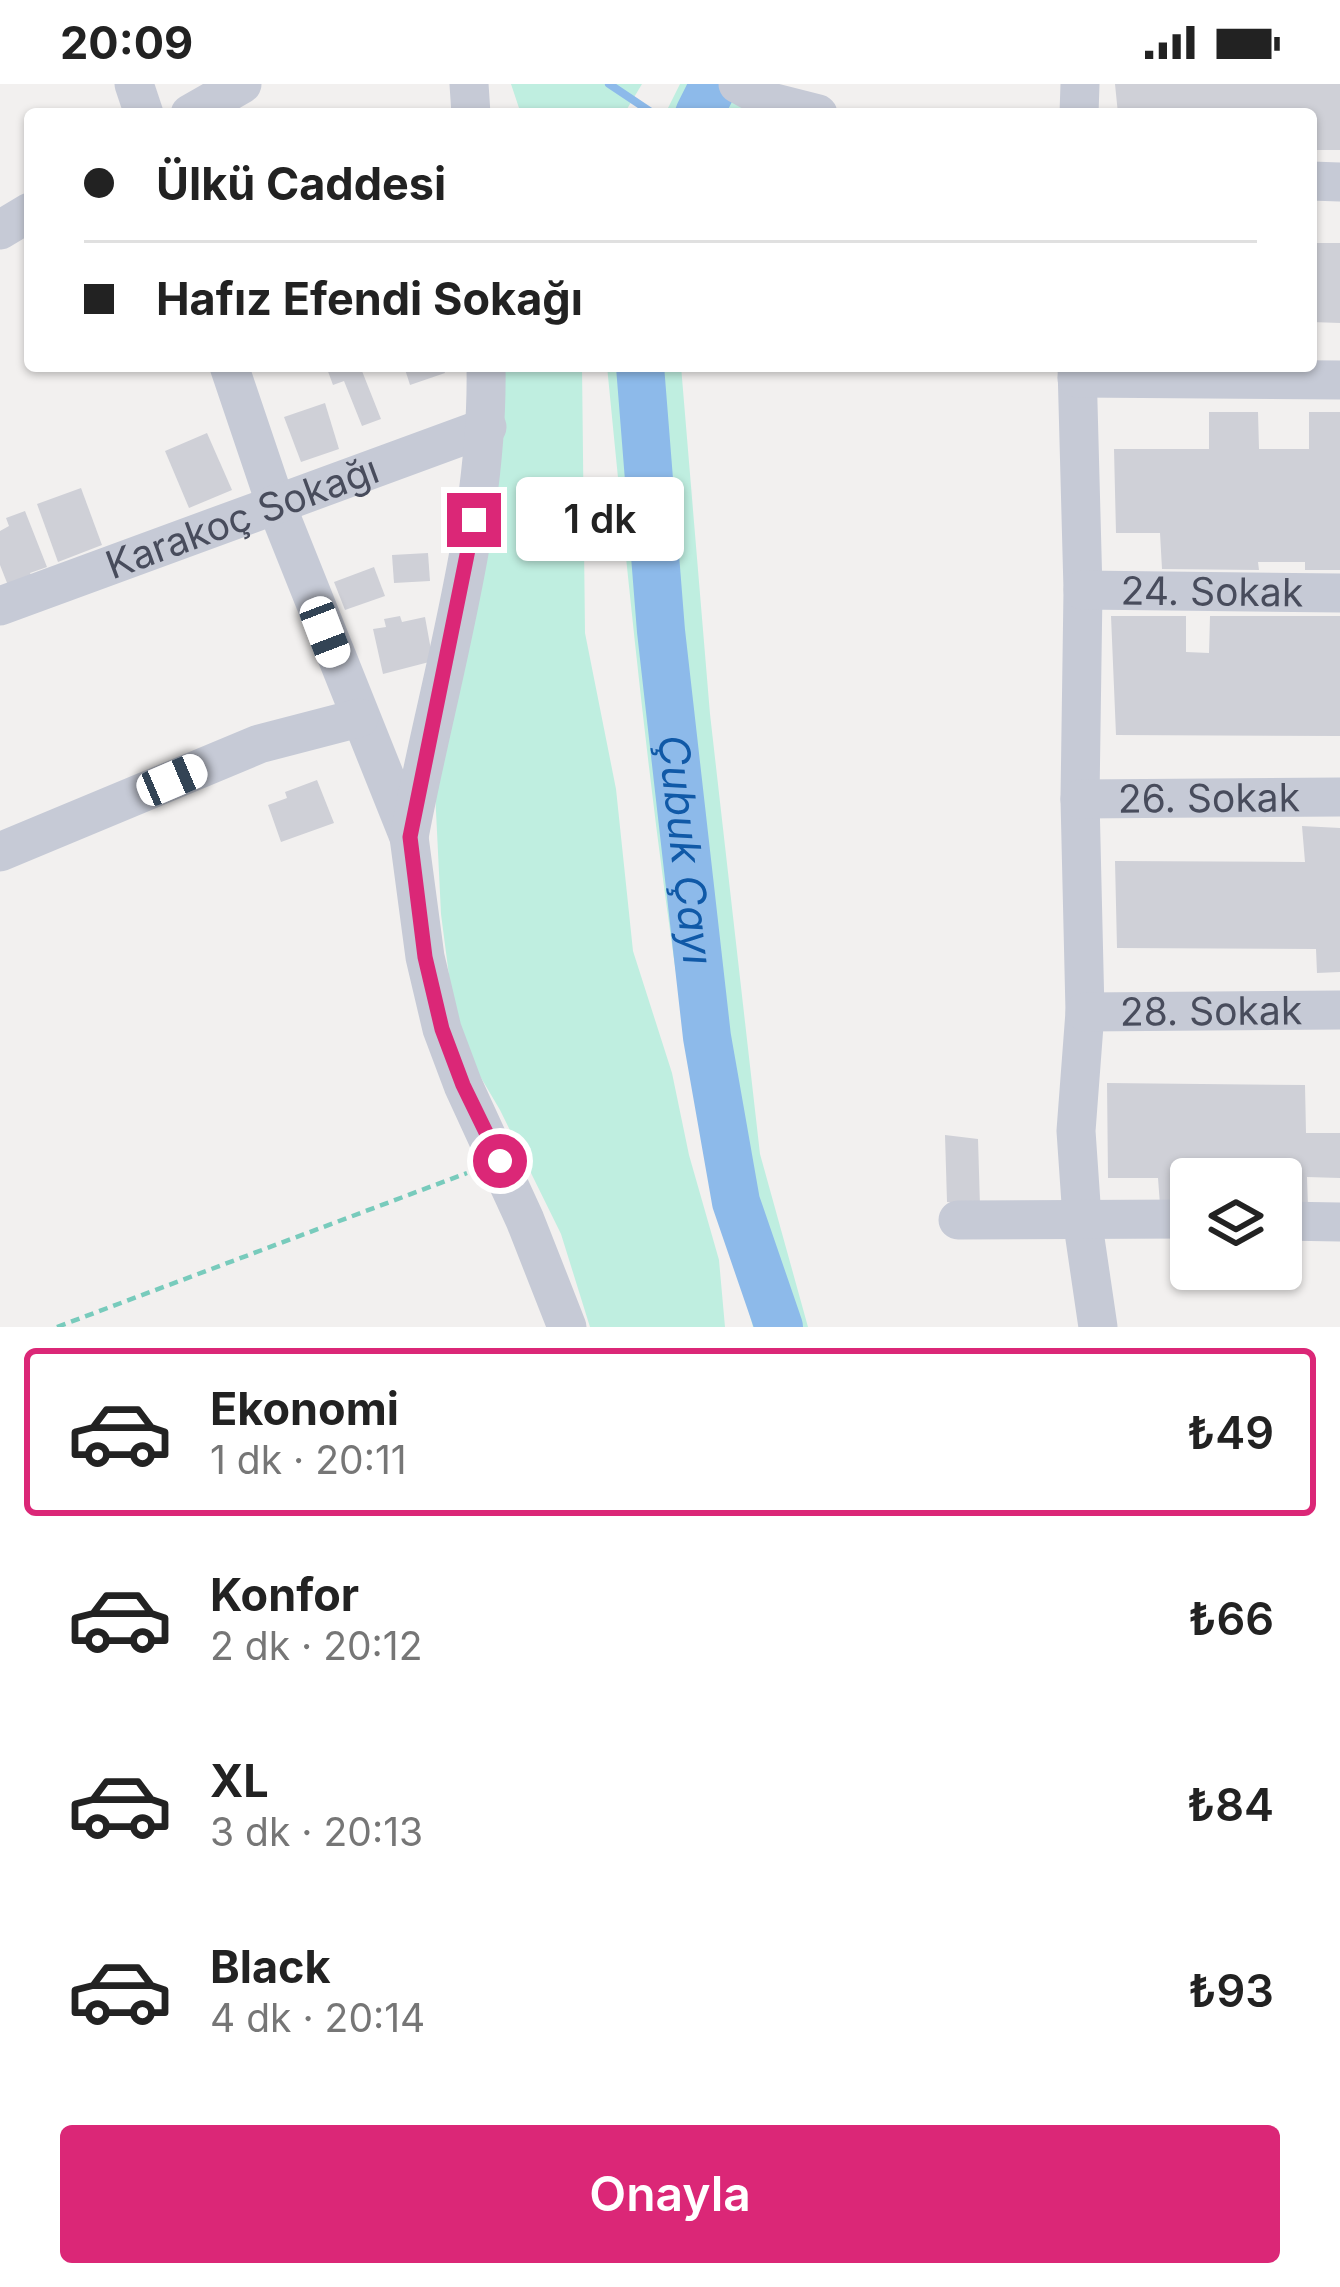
<!DOCTYPE html>
<html lang="tr">
<head>
<meta charset="utf-8">
<style>
	body { margin:0; font-family:Inter,sans-serif; background:#f2f2f2; color:#222; height:100vh; display:flex; flex-direction:column; font-size:45px; white-space:nowrap }
	* { box-sizing:border-box; margin:0 }
	p { font-size:39px; color:#767676 }
	.icon { flex:none; width:66px; height:66px; fill:none; stroke:currentColor; stroke-width:2; stroke-linecap:round; stroke-linejoin:round }
	.map { position:relative; height:1243px; overflow:hidden }
	.panel { display:flex; flex-direction:column; background:#fff; flex:1 }
	.panel>* { flex:none }
	.hud { position:absolute; left:24px; top:24px; width:1293px; height:264px; border-radius:12px; box-shadow:0 3px 9px #0004; display:grid; align-content:center; height:264px; padding:0 60px; background:#fff }
	.controls { position:absolute; left:1170px; top:1074px; display:grid; gap:24px }
	.controls a { display:grid; place-items:center; width:132px; height:132px; border-radius:12px; background:#fff; box-shadow:0 3px 9px #0004; font-size:60px }
	.end { position:absolute; width:54px; height:54px; margin:-27px; border:15px solid #db2777; background:#fff; box-shadow:0 0 0 6px #fff }
	.from { border-radius:50% }
	.bubble { position:absolute; height:84px; border-radius:12px; background:#fff; box-shadow:0 3px 9px #0004; font-size:39px; font-weight:600; line-height:84px; text-align:center }
	.car { position:absolute; width:36px; height:72px; margin:-36px -18px; border-radius:15px; box-shadow:0 0 9px 3px #0007; background:linear-gradient(#fff 24%,#345 0 40%,#fff 0 76%,#345 0 86%,#fff 0) }
	.hud b { display:flex; align-items:center; gap:42px; height:114px; font-size:45px }
	.hud b+b { border-top:3px solid #e0e0e0 }
	.hud i { width:30px; height:30px; background:#222 }
	ul { padding:21px 0 0; list-style:none }
	li { display:flex; align-items:center; gap:36px; height:168px; margin:0 24px 18px; padding:0 36px; border:6px solid transparent; border-radius:12px }
	li div { flex:1 }
	li b { display:block; font-size:45px }
	li em { font-style:normal; font-weight:600 }
	li.selected { border-color:#db2777 }
	li>.icon { width:108px; height:108px; stroke-width:1.5 }
	.cta { display:flex; gap:24px; margin-top:auto; padding:24px 60px }
	.cta a { flex:1; height:138px; border-radius:12px; background:#db2777; color:#fff; font-size:48px; font-weight:600; line-height:138px; text-align:center }
	.status { display:flex; justify-content:space-between; align-items:center; height:84px; padding:0 60px; background:#fff; direction:ltr }
	.status svg { height:33px; fill:currentColor }
	.map>svg:first-child { display:block }
</style>
</head>
<body>
<div class="status"><b>20:09</b><svg viewBox="0 0 49 12"><path d="M0 12V9h3v3zM5 12V6h3v6zM10 12V3h3v9zM15 12V0h3v12zM26 1h20v11H26zM47 4h2v5h-2z"/></svg></div>
<div class="map">
<svg width="1340" height="1243" viewBox="0 0 1340 1243">
	<rect width="100%" height="100%" fill="#f2f0ef"/>
	<g fill="#bfeee0">
		<polygon points="511,0 642,0 624,30 521,30"/>
		<polygon points="680,0 698,0 747,25 745,30 665,30"/>
		<polygon points="502,282 582,282 585,549 616,705 633,867 672,989 689,1071 719,1176 725,1243 590,1243 561,1150 500,1026 457,953 441,830 434,686"/>
		<path d="M607,282H681L710,630L760,1070L808,1243H753C731,1158 706,1073 691,986C653,753 630,517 607,282Z"/>
	</g>
	<g fill="none" stroke-linecap="round" stroke-linejoin="round">
		<polyline stroke="#8dbaea" stroke-width="8" points="609,0 654,30"/>
		<g stroke="#8dbaea" stroke-width="48">
			<polyline points="699,30 714,0"/>
			<path id="s1" d="M640,282L661,547L707,953L736,1118L779,1243"/>
		</g>
	</g>
	<g fill="#cfd0d7">
		<polygon points="1115,0 1340,0 1340,66 1311,66 1311,30 1118,30"/>
		<polygon points="1311,159 1340,159 1340,239 1311,238"/>
		<polygon points="326,282 360,282 381,335 362,342 344,297 333,301"/>
		<polygon points="404,282 442,282 445,289 410,301"/>
		<polygon points="325,319 339,365 301,378 284,333"/>
		<polygon points="1209,328 1258,328 1259,365 1309,365 1309,328 1340,328 1340,486 1305,486 1305,478 1258,478 1259,486 1162,485 1160,449 1116,449 1114,365 1209,365"/>
		<polygon points="207,349 232,406 189,424 165,367"/>
		<polygon points="81,404 102,461 58,478 37,420"/>
		<polygon points="25,427 47,483 30,489 35,499 11,509 0,481 0,447 9,442 6,434"/>
		<polygon points="428,469 430,497 394,499 392,471"/>
		<polygon points="374,483 385,512 345,526 334,498"/>
		<polygon points="400,532 402,538 425,533 433,577 383,590 373,545 386,543 384,535"/>
		<polygon points="1111,532 1186,532 1186,568 1209,569 1210,532 1340,532 1340,652 1116,651"/>
		<polygon points="317,696 334,739 281,758 268,721 287,714 285,708"/>
		<polygon points="1302,742 1340,744 1340,888 1317,889 1316,865 1117,864 1115,777 1305,778"/>
		<polygon points="1107,999 1305,1001 1306,1049 1340,1049 1340,1094 1307,1093 1308,1124 1281,1124 1281,1095 1191,1095 1191,1122 1160,1121 1158,1094 1108,1094"/>
		<polygon points="945,1051 978,1055 980,1122 947,1118"/>
	</g>
	<g fill="none" stroke-linecap="round" stroke-linejoin="round">
		<polyline stroke="#78cbbc" stroke-width="4.5" stroke-dasharray="9 6" stroke-linecap="butt" points="57,1243 467,1089"/>
		<g stroke="#c6cad6" stroke-width="39">
			<polyline points="134,0 144,30"/>
			<polyline points="469,0 471,30"/>
			<polyline points="738,0 771,18 818,30"/>
			<polyline points="190,30 242,0"/>
			<polyline points="1079,30 1080,0"/>
			<polyline points="1311,97 1340,98"/>
			<polyline points="0,146 30,128"/>
			<polyline points="229,282 275,418 409,753 425,873 442,945 463,1001 525,1136 567,1243"/>
			<polyline points="1077,282 1083,506 1080,715 1085,928 1076,1047 1082,1134 1098,1243"/>
			<polyline points="1077,294 1340,296"/>
			<path id="s2" d="M1083,506L1340,509"/>
			<path id="s3" d="M0,522L487,343"/>
			<path id="s4" d="M1080,715L1340,713"/>
			<path d="M409,753C438,599 489,439 486,282"/>
			<polyline points="0,768 259,660 359,634"/>
			<path id="s5" d="M1085,928L1340,926"/>
			<polyline points="958,1136 1191,1135"/>
			<polyline points="1281,1137 1340,1138"/>
		</g>
	</g>
	<g fill="none" stroke-linecap="round" stroke-linejoin="round">
		<polyline stroke="#db2777" stroke-width="15" points="474,436 410,753 425,873 442,945 463,1001 500,1077"/>
	</g>
	<g text-anchor="middle" stroke-width="9" stroke-linejoin="round" paint-order="stroke">
		<g font-size="39" fill="#484c5c" stroke="#fff">
			<text dy="14" stroke="none"><textPath href="#s3" startOffset="258">Karakoç Sokağı</textPath></text>
			<text dy="14" stroke="none"><textPath href="#s2" startOffset="129">24. Sokak</textPath></text>
			<text dy="14" stroke="none"><textPath href="#s4" startOffset="129">26. Sokak</textPath></text>
			<text dy="14" stroke="none"><textPath href="#s5" startOffset="126">28. Sokak</textPath></text>
		</g>
		<g font-size="42" font-style="italic" fill="#1059a7" stroke="#fff">
			<text dy="15" stroke="none"><textPath href="#s1" startOffset="486">Çubuk Çayı</textPath></text>
		</g>
	</g>
</svg>
<div class="controls">
<a><svg class="icon" aria-label="layers" viewBox="0 0 24 24"><path d="M12 4l9 5-9 5-9-5zM3 14l9 5 9-5"/></svg></a>
</div>
<i class="end from" style="left:500px;top:1077px"></i>
<i class="end" style="left:474px;top:436px"></i>
<div class="bubble" style="left:516px;top:393px;width:168px">1 dk</div>
<i class="car" style="left:325px;top:548px;rotate:159deg"></i>
<i class="car" style="left:172px;top:696px;rotate:67deg"></i>
<div class="hud">
<b><i class="from"></i>Ülkü Caddesi</b>
<b><i></i>Hafız Efendi Sokağı</b>
</div>
</div>
<section class="panel">
<ul>
<li class="selected"><svg class="icon" aria-label="car" viewBox="0 0 24 24"><path d="M5 17H2v-5l4-1 3-4h7l3 4 3 1v5h-3M9 17h6M6 11h13"/><circle cx="7" cy="17" r="2"/><circle cx="17" cy="17" r="2"/></svg><div><b>Ekonomi</b><p>1 dk · 20:11</p></div><em>₺49</em></li>
<li><svg class="icon" aria-label="car" viewBox="0 0 24 24"><path d="M5 17H2v-5l4-1 3-4h7l3 4 3 1v5h-3M9 17h6M6 11h13"/><circle cx="7" cy="17" r="2"/><circle cx="17" cy="17" r="2"/></svg><div><b>Konfor</b><p>2 dk · 20:12</p></div><em>₺66</em></li>
<li><svg class="icon" aria-label="car" viewBox="0 0 24 24"><path d="M5 17H2v-5l4-1 3-4h7l3 4 3 1v5h-3M9 17h6M6 11h13"/><circle cx="7" cy="17" r="2"/><circle cx="17" cy="17" r="2"/></svg><div><b>XL</b><p>3 dk · 20:13</p></div><em>₺84</em></li>
<li><svg class="icon" aria-label="car" viewBox="0 0 24 24"><path d="M5 17H2v-5l4-1 3-4h7l3 4 3 1v5h-3M9 17h6M6 11h13"/><circle cx="7" cy="17" r="2"/><circle cx="17" cy="17" r="2"/></svg><div><b>Black</b><p>4 dk · 20:14</p></div><em>₺93</em></li>
</ul>
<div class="cta"><a>Onayla</a></div>
</section>
</body>
</html>
